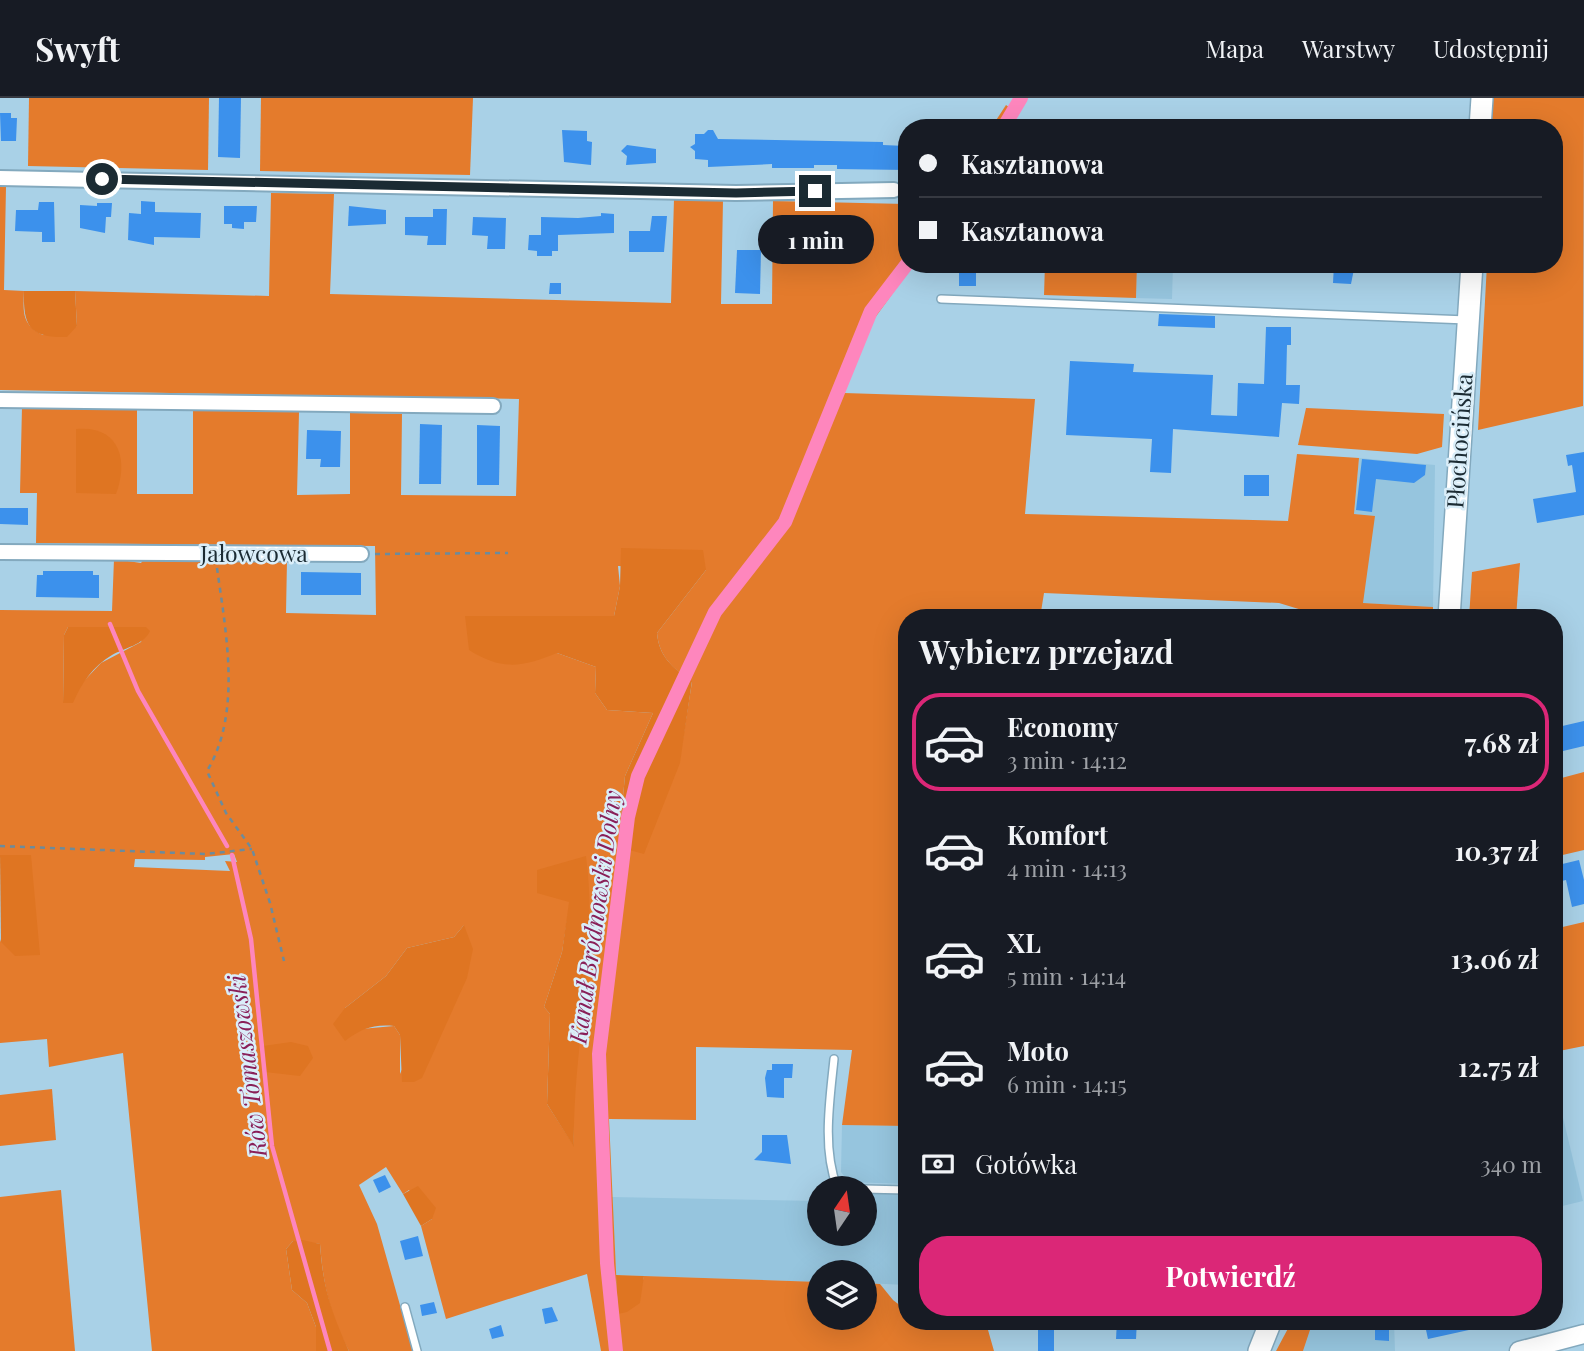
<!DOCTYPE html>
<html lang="pl">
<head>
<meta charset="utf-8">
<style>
	body { margin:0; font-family:"Playfair Display",serif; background:#20242c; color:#f1f3f6; height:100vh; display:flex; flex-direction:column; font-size:26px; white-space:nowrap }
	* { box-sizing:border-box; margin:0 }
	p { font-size:23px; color:#9ea1a6 }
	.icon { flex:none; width:38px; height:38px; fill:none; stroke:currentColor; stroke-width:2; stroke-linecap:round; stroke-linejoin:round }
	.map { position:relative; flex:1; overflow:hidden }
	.panel { position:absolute; left:898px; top:511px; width:665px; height:721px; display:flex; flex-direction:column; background:#171b24; border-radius:28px; box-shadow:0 7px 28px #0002 }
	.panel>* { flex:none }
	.top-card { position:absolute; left:898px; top:21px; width:665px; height:154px; border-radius:28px; box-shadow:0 7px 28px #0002; display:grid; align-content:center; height:154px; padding:0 21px; background:#171b24 }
	.needle { width:46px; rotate:13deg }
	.tools { position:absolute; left:807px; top:1078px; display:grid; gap:14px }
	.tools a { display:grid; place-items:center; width:70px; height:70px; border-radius:50%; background:#171b24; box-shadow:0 7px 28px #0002; font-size:35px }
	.end { position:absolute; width:32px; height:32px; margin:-16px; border:9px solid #1b2b33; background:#fff; box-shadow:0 0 0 4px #fff }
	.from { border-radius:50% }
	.bubble { position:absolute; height:49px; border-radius:24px; background:#171b24; box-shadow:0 7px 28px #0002; font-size:23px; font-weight:700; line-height:49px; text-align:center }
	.top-card b { display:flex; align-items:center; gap:24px; height:66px; font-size:26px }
	.top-card b+b { border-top:2px solid #363941 }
	.top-card i { width:18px; height:18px; background:#f1f3f6 }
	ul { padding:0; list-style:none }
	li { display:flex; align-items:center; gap:21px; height:98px; margin:0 14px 10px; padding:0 7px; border:4px solid transparent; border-radius:28px }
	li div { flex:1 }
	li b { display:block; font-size:26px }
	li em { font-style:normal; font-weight:700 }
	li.on { border-color:#db2777 }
	li>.icon { width:63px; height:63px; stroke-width:1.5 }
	h2 { padding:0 21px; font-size:32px; line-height:84px }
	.pay { display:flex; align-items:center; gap:18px; height:77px; padding:0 21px; font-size:26px }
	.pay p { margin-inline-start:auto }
	.button { display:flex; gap:14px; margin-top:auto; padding:14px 21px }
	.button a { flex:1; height:80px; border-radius:28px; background:#db2777; color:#fff; font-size:28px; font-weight:700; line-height:80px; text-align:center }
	header { display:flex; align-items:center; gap:42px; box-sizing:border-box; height:98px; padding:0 35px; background:#171b24; border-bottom:2px solid #363941 }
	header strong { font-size:33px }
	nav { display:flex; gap:38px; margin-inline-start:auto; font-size:24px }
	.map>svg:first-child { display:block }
</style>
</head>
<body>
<header>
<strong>Swyft</strong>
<nav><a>Mapa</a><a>Warstwy</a><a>Udostępnij</a></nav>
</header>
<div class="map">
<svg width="1584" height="1253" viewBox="0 0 1584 1253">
	<rect width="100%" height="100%" fill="#a9d1e7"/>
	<g fill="#96c5de">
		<polygon points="1137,166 1173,166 1172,201 1136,200"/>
		<polygon points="1359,360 1435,367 1433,509 1362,505 1374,419 1354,416"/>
		<polygon points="1554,982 1583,1103 1554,1110"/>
		<polygon points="842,1027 906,1028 906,1086 849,1084 841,1074"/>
		<polygon points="865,1094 906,1096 906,1187 865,1185 864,1174 819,1174 819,1184 616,1177 612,1099 819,1103 819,1136 864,1136"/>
		<polygon points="1313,1223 1394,1223 1395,1253 1303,1253"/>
	</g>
	<g fill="#e47b2c" fill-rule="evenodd">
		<polygon points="29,0 209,0 208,72 28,68"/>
		<polygon points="261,0 473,0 470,77 260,73"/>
		<polygon points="1492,0 1584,0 1583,308 1478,332 1487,166 1554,166 1554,30 1491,30"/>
		<polygon points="1006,7 1017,15 1009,30 991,30"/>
		<path d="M0,89H6L4,192L24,193C23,215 22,227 43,237L77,228L75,193L269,198L271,95L334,96L330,196L671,205L674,101L723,102L721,206H772L773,103L906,106V166H914L869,228L844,295L1035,301L1025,416L1288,423L1297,356L1359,360L1354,416L1375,418L1363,505L1433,509V520L1315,516L1279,505L1044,495L1040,520H906V1028L842,1027L852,952L696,949V1022L609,1021L618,1216L639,1198L644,1178L819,1184V1220H864L865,1185L880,1186L893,1202L906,1212V1223H938L988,1232L994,1253H601L587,1176L446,1221L421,1128L432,1121L409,1092L403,1096L386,1069L359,1087L377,1126L413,1253H349C330,1218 323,1186 320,1146L293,1143L286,1151L292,1192L307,1205L316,1229V1253H152L123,955L49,969L47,941L0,945V841L1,844L31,758L0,757V512L112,513L114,461L141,465L144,461L287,462L286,515L376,517L375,448L36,445L37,395H20L22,309L137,311V396H193V312L299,314L297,397L350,396V315L402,316L401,397L516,398L519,301L0,292ZM618,468L706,472L657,535C659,559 673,570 692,584L679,665L618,749L625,678L653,615L607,612L595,595L596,569L557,555L614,518L620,488ZM68,529H146L141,544L101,565L63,605L64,537ZM234,756L237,764L225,763L230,773L134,769L135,761L205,762V759ZM570,804L574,1048L547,1006L550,916L544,909L562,854ZM464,827L400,976V937L394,928L361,931L345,910L386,878L407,850L454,839Z"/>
		<polygon points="1045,166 1137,166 1136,200 1044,197"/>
		<polygon points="1306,310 1444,316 1442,349 1417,356 1298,347"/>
		<polygon points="1520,465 1516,520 1469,520 1472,474"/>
		<polygon points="1584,674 1584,752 1554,759 1554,682"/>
		<polygon points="1584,824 1584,948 1554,954 1554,831"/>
		<polygon points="52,991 56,1042 0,1048 0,997"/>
		<polygon points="61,1092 75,1253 0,1253 0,1099"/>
		<polygon points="1292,1223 1313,1223 1303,1253 1276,1253"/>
	</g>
	<g fill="#df7522">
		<path d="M24,193H75L77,228L67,239C29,240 23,228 24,193Z"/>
		<path d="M76,331C119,327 129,361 116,396L76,395Z"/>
		<path d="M621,450L703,452L706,472L657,535C659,559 673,570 692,583L680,665L644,756L618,749L625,678L653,615L607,612L595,595L596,569L557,555C523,569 502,573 469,552L465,518H614L620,488Z"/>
		<path d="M68,529H146L150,533C144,547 124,550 112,557C93,568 81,586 73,605H63L64,537Z"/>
		<polygon points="0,757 31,757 40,857 15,858 1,844"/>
		<path d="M586,758C599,855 572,952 574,1049L547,1006L550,916L544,909L562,854L569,804L537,795V772Z"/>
		<path d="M464,827L473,851L467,880L422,980L414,984H402L400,937L394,928C373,926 361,931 345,943L333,926L345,910L386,878L407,850L454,839Z"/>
		<polygon points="291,944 308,948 313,960 300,978 265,974 263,948"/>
		<polygon points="418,1088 436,1110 432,1121 421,1128 403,1096"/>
		<path d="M303,1142L320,1146C323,1189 331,1214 349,1253H316V1229L307,1205L292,1192L286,1151L293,1143Z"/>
		<polygon points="616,1177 644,1178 640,1205 627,1214 618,1216"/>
	</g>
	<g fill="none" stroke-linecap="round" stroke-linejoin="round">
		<g stroke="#fe86bd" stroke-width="4.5">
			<polyline points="110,526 138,593 227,748"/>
			<polyline points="232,757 251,841 272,1048 330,1253"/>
		</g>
		<g stroke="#fe86bd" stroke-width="14">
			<polyline points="1003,30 1021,0"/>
			<polyline points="616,1253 607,1165 599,956 628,719 638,678 715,514 785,424 871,213 907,166"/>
		</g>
	</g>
	<g fill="#3c91ec">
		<polygon points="219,0 241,0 240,60 218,59"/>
		<polygon points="0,15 11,15 11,20 17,20 16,43 1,43"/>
		<polygon points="562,32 587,33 587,43 592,44 591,67 564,64"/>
		<polygon points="708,32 713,32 718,41 883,44 883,47 906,48 906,72 837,71 837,67 814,67 814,70 772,70 772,66 708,69 708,62 695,61 695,53 690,49 695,46 695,36 704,36"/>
		<polygon points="627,47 656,51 656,65 626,67 627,58 621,53"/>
		<polygon points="141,103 155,104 155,114 201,115 200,140 154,139 154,147 128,142 129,115 141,116"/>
		<polygon points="39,104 54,104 55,144 42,144 42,134 15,133 16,112 38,112"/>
		<polygon points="97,105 112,105 111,119 106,119 105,135 80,130 80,107 97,108"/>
		<polygon points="224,108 257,108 256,124 244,124 244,131 232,130 232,126 224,126"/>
		<polygon points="349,108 386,112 386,126 348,128"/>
		<polygon points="433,111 447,111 446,147 427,147 428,138 405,137 405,119 433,119"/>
		<polygon points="601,115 614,116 614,135 558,137 558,153 552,153 552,158 537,158 537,153 528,152 529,137 541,137 541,119 578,120 601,118"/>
		<polygon points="652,118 667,118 664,154 629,154 629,133 650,133"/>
		<polygon points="473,119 506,120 505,151 487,151 488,138 472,137"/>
		<polygon points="737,152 761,152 760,196 735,195"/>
		<polygon points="1334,166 1355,166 1351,186 1333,185"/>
		<polygon points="959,174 976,175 976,188 959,188"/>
		<polygon points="550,185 561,185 561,196 549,196"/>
		<polygon points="1159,216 1215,218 1215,230 1158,228"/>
		<polygon points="1266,229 1291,229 1291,247 1287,247 1286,287 1300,287 1299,306 1282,305 1279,339 1173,331 1171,375 1150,374 1152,341 1066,337 1070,263 1134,266 1133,274 1213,277 1211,317 1237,318 1238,285 1264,286"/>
		<polygon points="420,326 442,327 441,386 419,386"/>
		<polygon points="477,327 500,328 499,387 477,387"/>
		<polygon points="307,332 341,333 340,369 320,369 321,361 306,361"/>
		<polygon points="1584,354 1584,417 1537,425 1533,401 1576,394 1572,367 1568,368 1566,357"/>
		<polygon points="1362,361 1426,367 1425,377 1414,385 1376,381 1372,414 1356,412"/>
		<rect x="1244" y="377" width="25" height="21"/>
		<polygon points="0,410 28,410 28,427 0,426"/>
		<polygon points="43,473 93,473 93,477 99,477 99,500 36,499 37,477 43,477"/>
		<polygon points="301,474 361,475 361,497 301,497"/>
		<polygon points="1584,623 1584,648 1563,653 1558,629"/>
		<polygon points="1579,762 1584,782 1584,806 1572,809 1566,782 1557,784 1554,768"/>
		<polygon points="772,966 793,966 792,980 784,980 784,1000 767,999 765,980 767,972 772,972"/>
		<polygon points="762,1037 787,1037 791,1066 754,1062 762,1054"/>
		<polygon points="385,1077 391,1089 379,1095 373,1082"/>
		<polygon points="418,1138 423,1158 405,1162 400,1143"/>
		<polygon points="434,1204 437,1215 422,1218 420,1207"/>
		<polygon points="552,1209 558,1223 545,1226 542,1211"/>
		<rect x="1038" y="1223" width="16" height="30"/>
		<polygon points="1117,1223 1137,1223 1136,1241 1116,1241"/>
		<polygon points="1375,1223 1389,1223 1389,1243 1375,1242"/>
		<polygon points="1424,1223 1486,1223 1487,1228 1428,1241"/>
		<polygon points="501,1227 504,1238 492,1241 489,1231"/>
	</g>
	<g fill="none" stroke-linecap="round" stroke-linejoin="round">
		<g stroke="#83a9be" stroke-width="10">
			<g id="service">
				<polyline points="941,201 1467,222"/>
				<path d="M834,961C830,1001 822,1050 837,1089L855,1090"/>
				<polyline points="864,1091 906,1092"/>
				<polyline points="405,1209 417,1253"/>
			</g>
		</g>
		<g stroke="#83a9be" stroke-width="18">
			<g id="minor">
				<polyline points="0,80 736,95 894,92"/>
				<polyline points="0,302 493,308"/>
				<polyline points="0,454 361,456"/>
			</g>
		</g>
		<g stroke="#83a9be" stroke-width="21">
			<polyline id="tertiary" points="1519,1253 1584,1236"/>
		</g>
		<g stroke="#83a9be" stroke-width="24">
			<g id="secondary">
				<polyline points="1480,30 1482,0"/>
				<polyline points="1449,520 1472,166"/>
				<polyline points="1259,1253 1271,1223"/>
			</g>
		</g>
		<g stroke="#6d8b9b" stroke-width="2.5" stroke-dasharray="5 5" stroke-linecap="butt">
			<polyline points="375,456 508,455"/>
			<path d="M217,470C226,535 242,615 207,673L226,715L252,751L270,805L284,863"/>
			<polyline points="0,748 205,756 252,751"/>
		</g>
		<use href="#service" stroke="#fff" stroke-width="7"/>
		<use href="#minor" stroke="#fff" stroke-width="14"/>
		<use href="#tertiary" stroke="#fff" stroke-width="18"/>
		<use href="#secondary" stroke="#fff" stroke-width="21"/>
	</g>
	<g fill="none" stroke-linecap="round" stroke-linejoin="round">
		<polyline stroke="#1b2b33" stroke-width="9" points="102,81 736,95 815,93"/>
	</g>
	<g text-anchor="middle" stroke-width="5" stroke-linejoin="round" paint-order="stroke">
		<g font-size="23" fill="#1b2b33" stroke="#daeef9">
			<text transform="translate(1460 343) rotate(-86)" y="8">Płochocińska</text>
			<text x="254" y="464">Jałowcowa</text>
		</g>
		<g font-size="24" font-style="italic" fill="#891f58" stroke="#daeef9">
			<text transform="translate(596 819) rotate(-82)" y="8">Kanał Bródnowski Dolny</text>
			<text transform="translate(248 968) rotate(-97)" y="8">Rów Tomaszowski</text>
		</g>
	</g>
</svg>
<div class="tools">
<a><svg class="needle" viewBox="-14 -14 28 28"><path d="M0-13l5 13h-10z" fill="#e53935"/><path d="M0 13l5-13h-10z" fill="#9ea1a6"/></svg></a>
<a><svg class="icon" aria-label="layers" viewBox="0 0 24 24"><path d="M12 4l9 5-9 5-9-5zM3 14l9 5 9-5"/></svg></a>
</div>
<i class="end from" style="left:102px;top:81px"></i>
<i class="end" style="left:815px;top:93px"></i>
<div class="bubble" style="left:758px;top:117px;width:116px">1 min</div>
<div class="top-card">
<b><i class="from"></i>Kasztanowa</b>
<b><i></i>Kasztanowa</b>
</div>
<section class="panel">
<h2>Wybierz przejazd</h2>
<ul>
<li class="on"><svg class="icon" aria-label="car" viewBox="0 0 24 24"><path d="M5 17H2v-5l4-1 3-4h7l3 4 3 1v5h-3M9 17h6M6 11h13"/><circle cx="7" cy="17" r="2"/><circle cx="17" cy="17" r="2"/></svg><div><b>Economy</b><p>3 min · 14:12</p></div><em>7.68 zł</em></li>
<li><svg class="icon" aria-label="car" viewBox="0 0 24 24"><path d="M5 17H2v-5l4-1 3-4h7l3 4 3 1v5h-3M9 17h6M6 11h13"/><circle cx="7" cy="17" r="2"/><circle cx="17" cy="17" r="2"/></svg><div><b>Komfort</b><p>4 min · 14:13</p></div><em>10.37 zł</em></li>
<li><svg class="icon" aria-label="car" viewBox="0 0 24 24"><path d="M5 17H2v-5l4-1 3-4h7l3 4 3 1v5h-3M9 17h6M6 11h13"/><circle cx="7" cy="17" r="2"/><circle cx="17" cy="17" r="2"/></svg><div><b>XL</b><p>5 min · 14:14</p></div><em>13.06 zł</em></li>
<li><svg class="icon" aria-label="car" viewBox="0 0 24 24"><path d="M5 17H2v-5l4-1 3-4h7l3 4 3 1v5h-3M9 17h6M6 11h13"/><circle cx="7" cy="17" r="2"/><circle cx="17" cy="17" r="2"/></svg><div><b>Moto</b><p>6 min · 14:15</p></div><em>12.75 zł</em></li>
</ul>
<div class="pay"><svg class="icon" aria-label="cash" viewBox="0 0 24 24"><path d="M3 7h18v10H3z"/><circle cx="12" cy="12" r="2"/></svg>Gotówka<p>340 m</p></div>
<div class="button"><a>Potwierdź</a></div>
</section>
</div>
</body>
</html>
